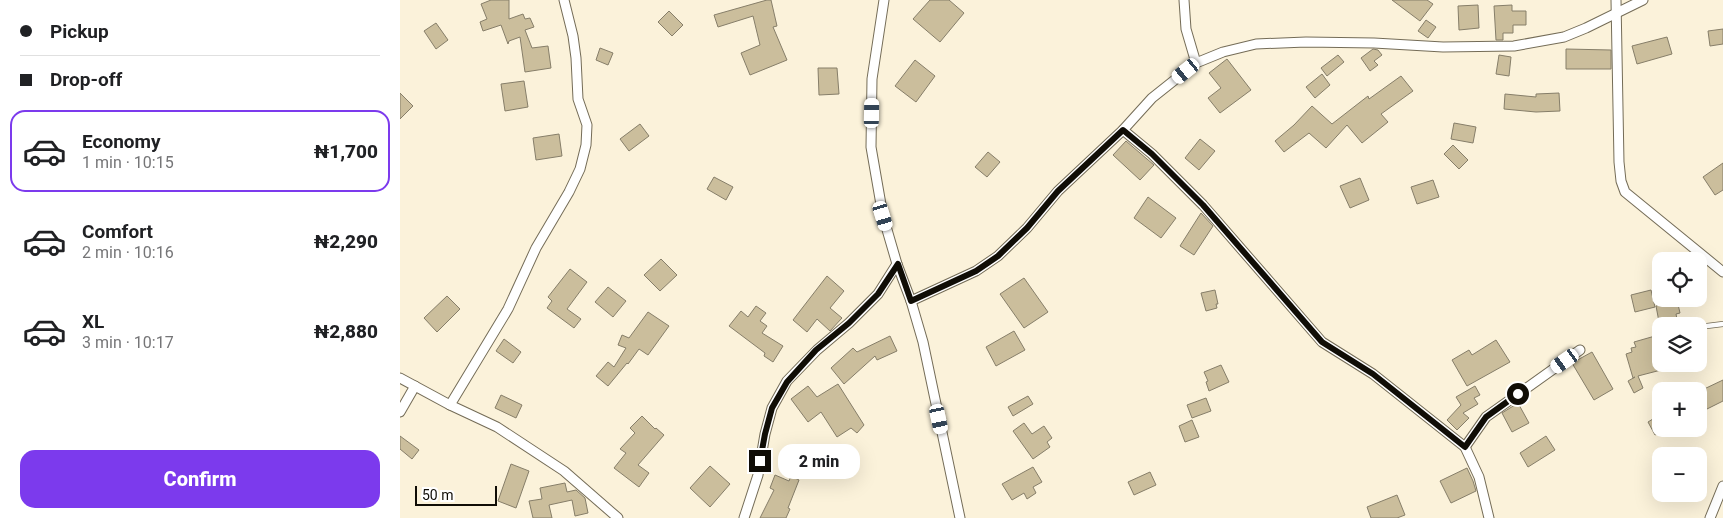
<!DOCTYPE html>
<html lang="en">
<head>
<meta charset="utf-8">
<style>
	body { margin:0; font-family:Roboto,sans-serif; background:#f2f2f2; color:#202124; height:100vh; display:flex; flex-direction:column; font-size:19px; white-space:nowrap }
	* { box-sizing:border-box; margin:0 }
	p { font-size:16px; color:#757577 }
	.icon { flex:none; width:28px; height:28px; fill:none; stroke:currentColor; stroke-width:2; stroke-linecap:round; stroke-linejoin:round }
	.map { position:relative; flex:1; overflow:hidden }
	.panel { display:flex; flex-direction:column; background:#fff; width:400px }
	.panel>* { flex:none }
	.hud { display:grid; align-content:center; height:110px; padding:0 20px; background:#fff }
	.controls { position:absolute; left:1252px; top:252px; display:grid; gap:10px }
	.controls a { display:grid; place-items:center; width:55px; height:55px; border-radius:10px; background:#fff; box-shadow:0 5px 20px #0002; font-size:25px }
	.scale { position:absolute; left:15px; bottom:12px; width:82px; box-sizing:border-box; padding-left:5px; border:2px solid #100d06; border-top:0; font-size:14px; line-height:18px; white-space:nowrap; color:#100d06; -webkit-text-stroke:4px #fff; paint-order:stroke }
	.end { position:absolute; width:22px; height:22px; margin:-11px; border:6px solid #100d06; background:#fff; box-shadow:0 0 0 2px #fff }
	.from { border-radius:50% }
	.bubble { position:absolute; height:35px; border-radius:15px; background:#fff; box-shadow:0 5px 20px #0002; font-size:16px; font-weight:800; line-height:35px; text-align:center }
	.car { position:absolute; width:15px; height:30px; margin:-15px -8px; border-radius:6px; box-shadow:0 0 4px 1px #0007; background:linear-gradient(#fff 24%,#345 0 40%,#fff 0 76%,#345 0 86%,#fff 0) }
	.hud b { display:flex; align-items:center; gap:18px; height:48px; font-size:19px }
	.hud b+b { border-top:1px solid #e0e0e0 }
	.hud i { width:12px; height:12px; background:#202124 }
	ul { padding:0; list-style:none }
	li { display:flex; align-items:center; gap:15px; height:82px; margin:0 10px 8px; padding:0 10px; border:2px solid transparent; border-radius:15px }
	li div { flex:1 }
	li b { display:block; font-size:19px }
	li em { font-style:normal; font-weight:800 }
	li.on { border-color:#7c3aed }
	li>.icon { width:45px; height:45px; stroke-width:1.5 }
	.action { display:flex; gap:10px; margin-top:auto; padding:10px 20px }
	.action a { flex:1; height:58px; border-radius:15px; background:#7c3aed; color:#fff; font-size:20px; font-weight:800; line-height:58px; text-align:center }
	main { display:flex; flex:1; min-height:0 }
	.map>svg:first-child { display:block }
</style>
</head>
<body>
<main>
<section class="panel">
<div class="hud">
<b><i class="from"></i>Pickup</b>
<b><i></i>Drop-off</b>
</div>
<ul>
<li class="on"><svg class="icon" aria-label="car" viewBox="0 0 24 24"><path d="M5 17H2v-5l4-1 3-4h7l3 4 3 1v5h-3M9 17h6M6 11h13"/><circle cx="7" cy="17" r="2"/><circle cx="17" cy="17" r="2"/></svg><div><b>Economy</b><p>1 min · 10:15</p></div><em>₦1,700</em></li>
<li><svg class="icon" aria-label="car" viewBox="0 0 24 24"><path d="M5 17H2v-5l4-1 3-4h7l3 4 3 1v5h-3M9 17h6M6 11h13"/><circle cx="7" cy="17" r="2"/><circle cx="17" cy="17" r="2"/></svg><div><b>Comfort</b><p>2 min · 10:16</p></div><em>₦2,290</em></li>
<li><svg class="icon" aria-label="car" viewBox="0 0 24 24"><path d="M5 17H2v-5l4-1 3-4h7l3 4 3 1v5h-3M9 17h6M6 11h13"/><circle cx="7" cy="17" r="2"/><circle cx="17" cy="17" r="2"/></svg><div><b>XL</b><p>3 min · 10:17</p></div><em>₦2,880</em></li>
</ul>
<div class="action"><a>Confirm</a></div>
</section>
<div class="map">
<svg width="1323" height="518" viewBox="0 0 1323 518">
	<rect width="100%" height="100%" fill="#fbf2da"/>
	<g fill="#cbbe9c" stroke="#867e69">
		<polygon points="91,0 109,0 109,19 123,14 125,19 130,18 134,27 125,30 132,48 148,46 151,68 125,72 120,37 109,41 108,44 101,25 83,31 80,22 87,19 81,4"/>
		<polygon points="367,0 371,0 377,26 373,27 387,60 350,75 341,53 360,45 353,16 318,27 314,15"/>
		<polygon points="530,0 549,0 564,13 540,42 513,19"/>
		<polygon points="992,0 1027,0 1033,4 1020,21"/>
		<polygon points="1078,5 1079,28 1059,30 1058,6"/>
		<polygon points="1112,5 1112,11 1126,11 1126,25 1113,25 1113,33 1103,33 1103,40 1096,40 1094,6"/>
		<polygon points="269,11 283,25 272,36 258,22"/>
		<polygon points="1026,20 1036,27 1028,38 1018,31"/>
		<polygon points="36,23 48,40 36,49 24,31"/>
		<polygon points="1323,29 1323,44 1310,46 1308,31"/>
		<polygon points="1267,37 1272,54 1237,64 1232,46"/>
		<polygon points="200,48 213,53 208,65 196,60"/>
		<polygon points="973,49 978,50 982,55 974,61 978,65 970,71 961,58"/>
		<polygon points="1166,49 1211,50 1211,69 1166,69"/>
		<polygon points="938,55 944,62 927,76 921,68"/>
		<polygon points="1099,55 1111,57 1109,76 1096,74"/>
		<polygon points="827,59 851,90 820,113 808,98 821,88 809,73"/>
		<polygon points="515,60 535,76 516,102 495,86"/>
		<polygon points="418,68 437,68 439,94 419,95"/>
		<polygon points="922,74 930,85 915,98 906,87"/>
		<polygon points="1001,76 1013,91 981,114 988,122 962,143 947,125 926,148 909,133 884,152 875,141 894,125 912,106 932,124 968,96 969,99"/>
		<polygon points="124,81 128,107 105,111 101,84"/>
		<polygon points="0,93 13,106 0,119"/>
		<polygon points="1159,93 1160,111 1136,112 1104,109 1105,94 1136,97 1136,94"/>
		<polygon points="1054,123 1076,127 1073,143 1051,139"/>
		<polygon points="240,124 249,136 229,151 220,139"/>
		<polygon points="159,134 162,156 136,160 133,138"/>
		<polygon points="800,139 815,151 799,170 785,158"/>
		<polygon points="726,141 754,165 740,180 713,155"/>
		<polygon points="1053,145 1068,160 1059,169 1044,154"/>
		<polygon points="588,152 600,162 587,177 575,167"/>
		<polygon points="1323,163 1323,190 1315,195 1303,177"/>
		<polygon points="314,177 333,187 326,200 307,189"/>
		<polygon points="960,178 969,200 950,208 940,186"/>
		<polygon points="1033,180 1039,197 1017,204 1011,187"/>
		<polygon points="748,197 776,218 761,238 734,218"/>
		<polygon points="801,213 813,226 794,255 780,246"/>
		<polygon points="261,259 277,275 260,291 244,275"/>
		<polygon points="170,269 187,282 167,309 181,319 174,328 147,308 152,301 148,297"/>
		<polygon points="427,276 444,291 430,308 442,318 430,331 417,319 407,332 393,320"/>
		<polygon points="624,278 648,312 624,328 600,294"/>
		<polygon points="208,287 226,301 213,317 195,302"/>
		<polygon points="815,290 818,304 816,304 817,308 806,311 801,293"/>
		<polygon points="1251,290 1255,307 1235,312 1231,295"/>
		<polygon points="47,296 60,309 37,332 24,318"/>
		<polygon points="1277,300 1280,313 1276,314 1278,324 1260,327 1256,306"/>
		<polygon points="356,306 366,313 360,321 367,326 362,333 383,346 373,362 364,356 365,353 329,326 341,311 348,317"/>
		<polygon points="248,312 269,326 248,355 239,349 228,364 227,363 208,386 196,376 208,362 214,367 226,348 218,345 222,335 229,338"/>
		<polygon points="614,331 625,350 596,366 586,347"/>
		<polygon points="490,336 497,351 477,360 475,356 444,384 431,368 453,348 457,352"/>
		<polygon points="1255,336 1261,357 1257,358 1261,370 1238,376 1243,388 1234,393 1228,381 1235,377 1233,378 1226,354 1232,352 1231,348 1236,347 1234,342"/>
		<polygon points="104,339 121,352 113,363 96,351"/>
		<polygon points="1096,340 1110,362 1067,386 1052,360 1069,350 1072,355"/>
		<polygon points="1192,352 1213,389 1194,400 1172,363"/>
		<polygon points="821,365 829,382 809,391 806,382 808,381 804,372"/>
		<polygon points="1323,380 1323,401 1307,409 1299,396 1304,393 1302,390"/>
		<polygon points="438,384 464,425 457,433 451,428 437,437 421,412 408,422 391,399 408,386 417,397"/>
		<polygon points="1075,386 1080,395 1074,398 1078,404 1063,413 1069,418 1057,430 1047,420 1061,405 1056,397"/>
		<polygon points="101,395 122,405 116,418 95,408"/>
		<polygon points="628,396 633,404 613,416 608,407"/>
		<polygon points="806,398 811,411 792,418 787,405"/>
		<polygon points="1118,403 1129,423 1112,432 1102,413"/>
		<polygon points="1261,414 1261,432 1255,435 1248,422"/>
		<polygon points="242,416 255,429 256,428 264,435 238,465 249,473 239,487 214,468 226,453 220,449 235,433 230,428"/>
		<polygon points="792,420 799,437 785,442 779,426"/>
		<polygon points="624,423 632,434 644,426 652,438 647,442 650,447 633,459 613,431"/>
		<polygon points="0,436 19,450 12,459 0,449"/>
		<polygon points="1146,436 1155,450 1128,467 1120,453"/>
		<polygon points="111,464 129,471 116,508 98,501"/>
		<polygon points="310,466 330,484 310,507 290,488"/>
		<polygon points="633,467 642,482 633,487 636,493 627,499 624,493 612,500 602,484"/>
		<polygon points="1067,468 1073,481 1076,491 1051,503 1040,481"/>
		<polygon points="750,472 756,485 734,495 728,482"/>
		<polygon points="375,475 389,481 391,476 399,480 388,508 390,509 386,518 360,518 374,490 370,488"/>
		<polygon points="165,483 167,492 176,490 185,498 188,513 175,516 172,500 149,505 152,518 133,518 129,501 142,499 140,488"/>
		<polygon points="997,495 1005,515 997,518 971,518 967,507"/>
	</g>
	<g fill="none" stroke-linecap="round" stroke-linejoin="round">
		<g stroke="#746c57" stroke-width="6">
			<g id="lane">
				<polyline points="1299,327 1323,324"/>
				<polyline points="1259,335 1261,335"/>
			</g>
		</g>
		<g stroke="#746c57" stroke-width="11">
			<g id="street">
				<polyline points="484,0 472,79 471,147 483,216 497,264 511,301 523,342 560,518"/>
				<polyline points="784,0 786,29 796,63"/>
				<polyline points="1216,0 1219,162 1221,181 1225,192 1323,272"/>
				<polyline points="723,130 752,154 803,205 922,342 973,374 1065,447 1079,477 1089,518"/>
				<polyline points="511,301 576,271 598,256 627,228 658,191 723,130 752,98 796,63 823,52 856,44 906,42 974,43 1043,47 1114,46 1164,37 1186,28 1243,0"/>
				<polyline points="0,378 50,405 97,427 164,471 218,518"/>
				<polyline points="50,405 108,309 136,248 169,192 180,169 186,145 187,125 178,99 176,58 173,36 164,0"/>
				<polyline points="0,412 15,386"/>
				<polyline points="1065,447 1086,417 1180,350"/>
				<polyline points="344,518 358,475 365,434 372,408 387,381 417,350 449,323 478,294 497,264"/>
				<polyline points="1310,518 1323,486"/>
			</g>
		</g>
		<use href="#lane" stroke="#fff" stroke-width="4.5"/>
		<use href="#street" stroke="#fff" stroke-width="9"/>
	</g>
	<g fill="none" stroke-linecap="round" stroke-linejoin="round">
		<polyline stroke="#100d06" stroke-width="6" points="360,461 365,434 372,408 387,382 416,350 449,323 478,294 498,264 511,301 576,271 598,256 627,228 658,191 723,130 752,154 803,205 922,342 973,374 1065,447 1086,417 1118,394"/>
	</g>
</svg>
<div class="controls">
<a><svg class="icon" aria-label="locate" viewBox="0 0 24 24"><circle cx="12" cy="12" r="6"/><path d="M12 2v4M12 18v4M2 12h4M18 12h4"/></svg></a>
<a><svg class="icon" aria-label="layers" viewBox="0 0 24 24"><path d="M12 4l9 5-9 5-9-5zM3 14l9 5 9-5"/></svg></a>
<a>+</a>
<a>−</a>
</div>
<div class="scale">50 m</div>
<i class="end from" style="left:1118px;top:394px"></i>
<i class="end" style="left:360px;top:461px"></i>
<div class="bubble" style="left:378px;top:444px;width:82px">2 min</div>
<i class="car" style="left:786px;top:71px;rotate:231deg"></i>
<i class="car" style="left:472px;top:113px;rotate:1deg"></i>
<i class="car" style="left:483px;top:216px;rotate:163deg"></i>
<i class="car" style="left:1165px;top:361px;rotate:235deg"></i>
<i class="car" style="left:539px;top:419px;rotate:168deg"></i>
</div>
</main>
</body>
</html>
